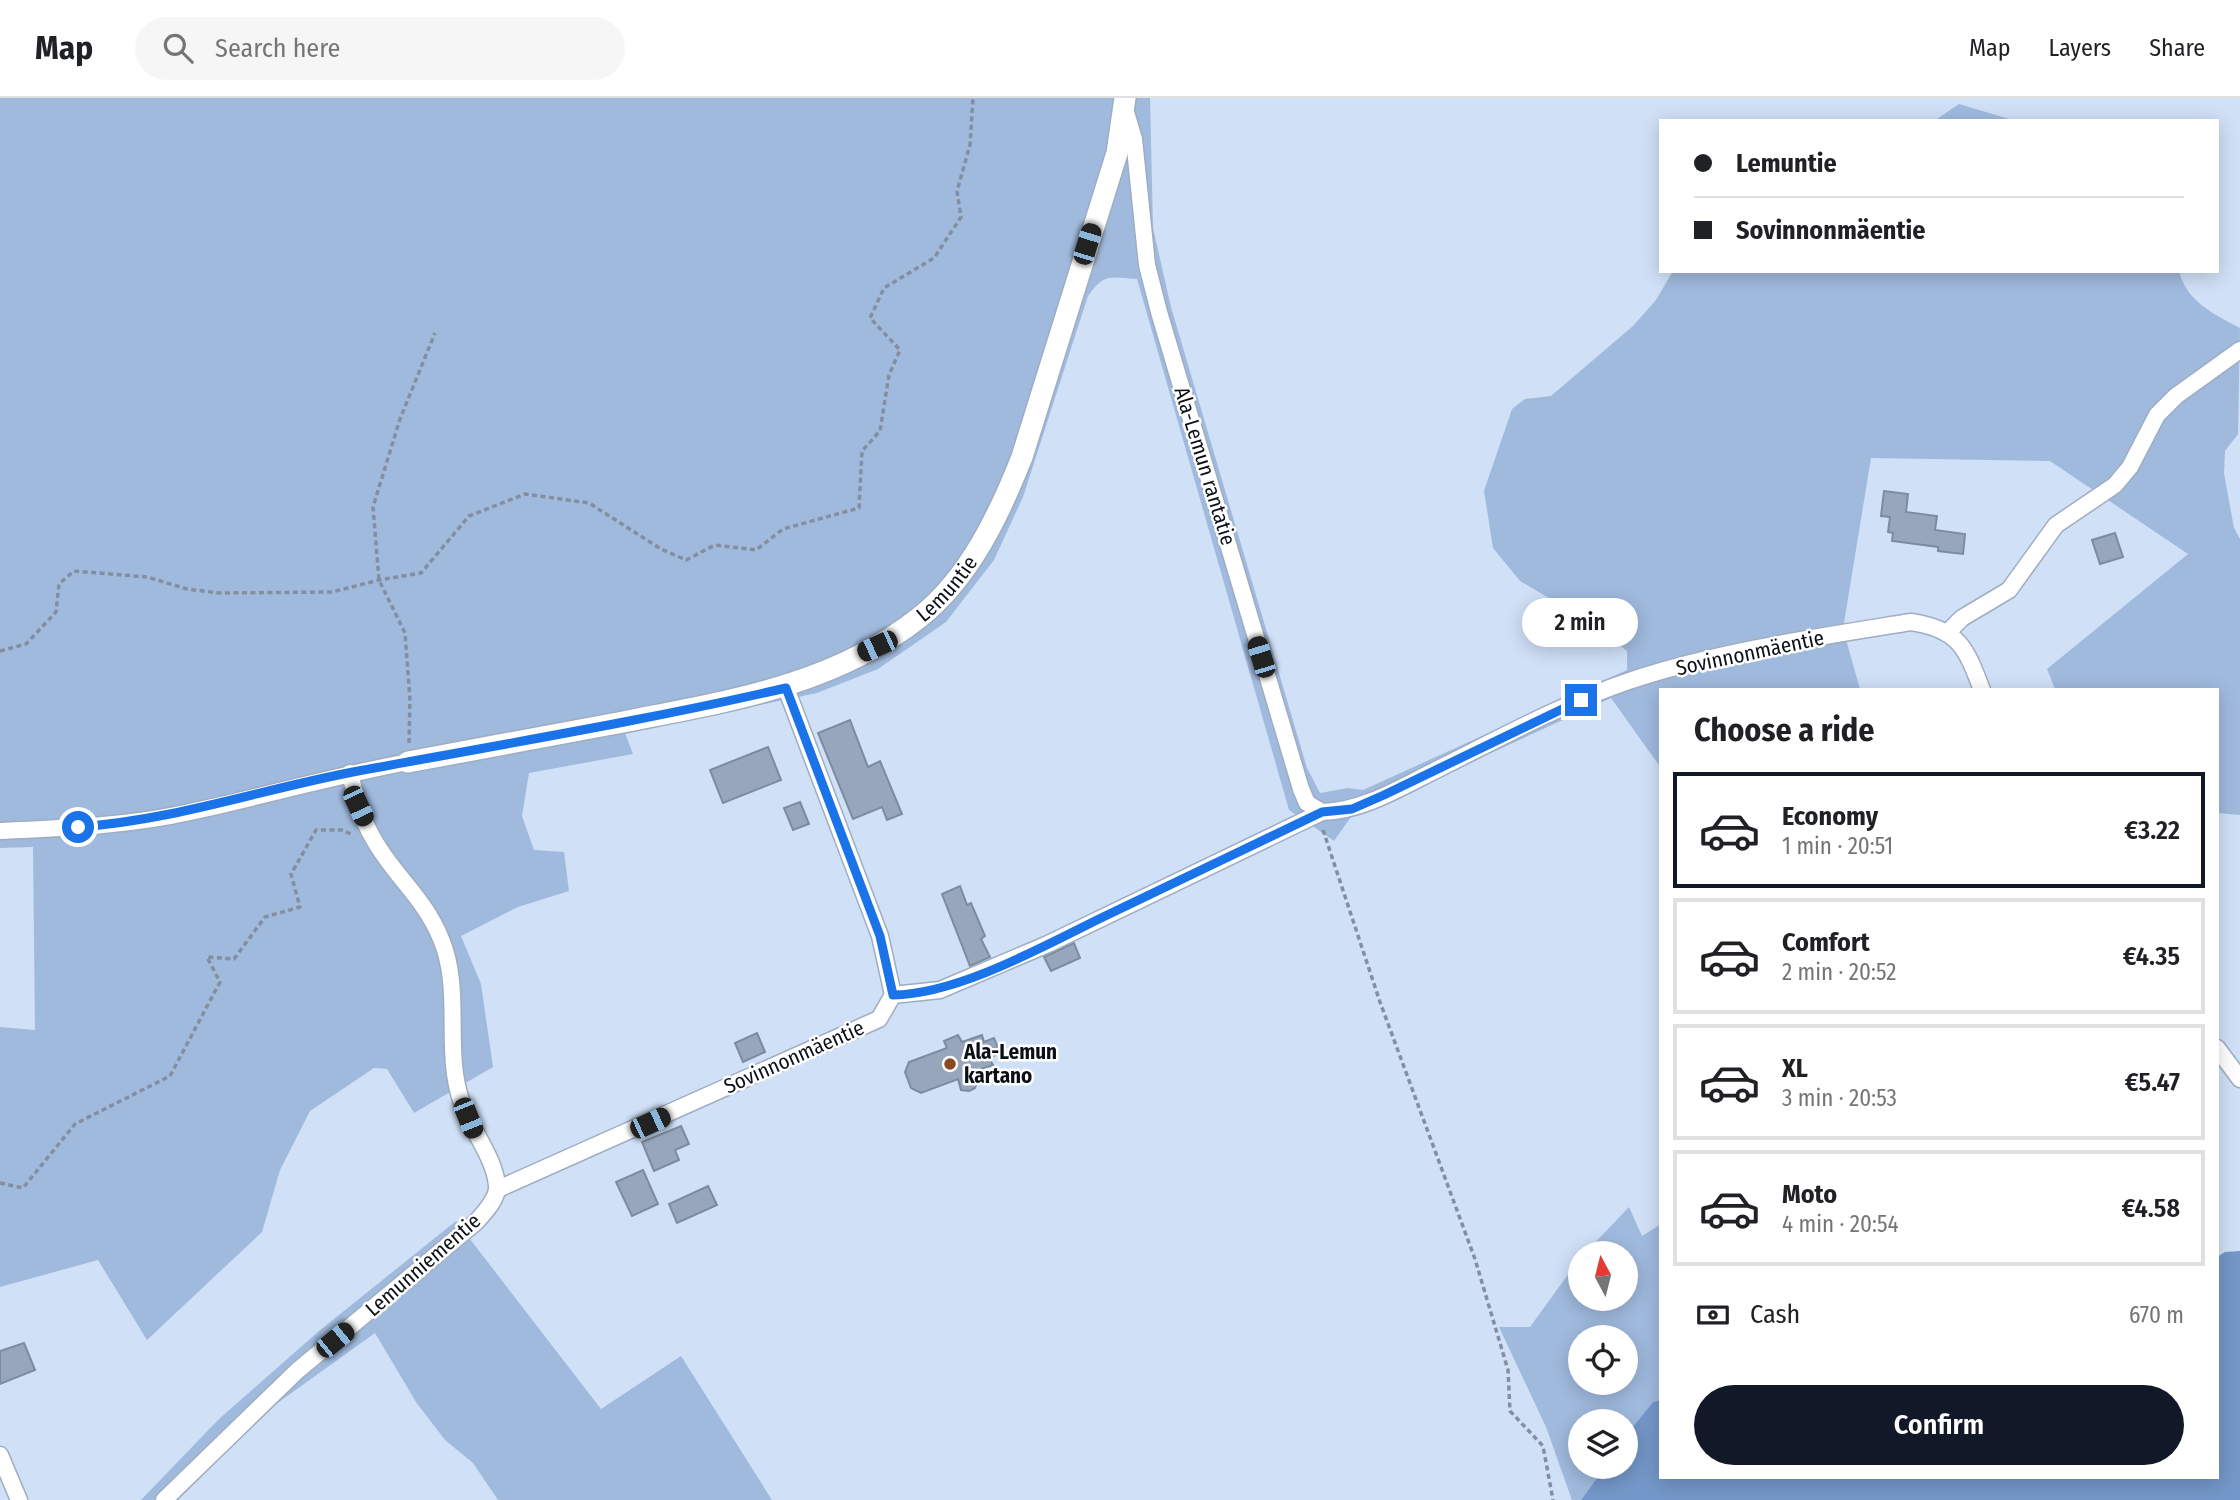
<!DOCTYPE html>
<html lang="en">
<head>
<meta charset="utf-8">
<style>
	body { margin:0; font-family:"Fira Sans Condensed",sans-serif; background:#f6f6f6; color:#202124; height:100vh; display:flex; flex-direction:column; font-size:26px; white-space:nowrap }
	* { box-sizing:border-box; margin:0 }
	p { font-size:23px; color:#757577 }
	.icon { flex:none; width:38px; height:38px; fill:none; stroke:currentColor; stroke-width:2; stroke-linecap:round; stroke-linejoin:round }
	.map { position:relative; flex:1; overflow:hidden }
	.sheet { position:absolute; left:1659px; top:590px; width:560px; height:791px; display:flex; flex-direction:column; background:#fff; border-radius:0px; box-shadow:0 4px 18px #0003 }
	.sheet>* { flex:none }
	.banner { position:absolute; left:1659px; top:21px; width:560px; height:154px; border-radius:0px; box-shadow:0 4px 18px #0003; display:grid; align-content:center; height:154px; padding:0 35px; background:#fff }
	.needle { width:46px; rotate:353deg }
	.tools { position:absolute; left:1568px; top:1143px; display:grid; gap:14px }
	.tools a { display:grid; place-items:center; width:70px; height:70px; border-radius:50%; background:#fff; box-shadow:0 4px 18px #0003; font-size:35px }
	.end { position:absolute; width:32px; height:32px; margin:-16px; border:9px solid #1a73e8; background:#fff; box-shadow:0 0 0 4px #fff }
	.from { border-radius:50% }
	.bubble { position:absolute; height:49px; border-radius:24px; background:#fff; box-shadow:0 4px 18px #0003; font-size:23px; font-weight:600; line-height:49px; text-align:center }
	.car { position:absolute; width:21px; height:42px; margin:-21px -10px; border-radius:9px; box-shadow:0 0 5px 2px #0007; background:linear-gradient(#222 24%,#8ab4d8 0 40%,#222 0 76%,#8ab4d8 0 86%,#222 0) }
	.banner b { display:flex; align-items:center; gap:24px; height:66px; font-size:26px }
	.banner b+b { border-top:2px solid #e0e0e0 }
	.banner i { width:18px; height:18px; background:#202124 }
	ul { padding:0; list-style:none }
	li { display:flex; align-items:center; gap:21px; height:116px; margin:0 14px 10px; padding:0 21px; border:4px solid #e0e0e0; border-radius:0px }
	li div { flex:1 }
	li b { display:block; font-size:26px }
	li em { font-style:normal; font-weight:600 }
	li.current { border-color:#111827 }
	li>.icon { width:63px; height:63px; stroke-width:1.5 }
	h2 { padding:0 35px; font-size:32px; line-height:84px }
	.pay { display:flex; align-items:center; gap:18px; height:77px; padding:0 35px; font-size:26px }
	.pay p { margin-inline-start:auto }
	.primary-button { display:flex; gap:14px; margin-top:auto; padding:14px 35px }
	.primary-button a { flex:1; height:80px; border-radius:42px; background:#111827; color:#fff; font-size:28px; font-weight:600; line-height:80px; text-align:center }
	header { display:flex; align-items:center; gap:42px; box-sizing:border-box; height:98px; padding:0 35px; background:#fff; border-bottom:2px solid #e0e0e0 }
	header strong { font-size:33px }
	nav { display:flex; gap:38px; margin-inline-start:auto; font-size:24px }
	.search { width:490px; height:63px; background:#f6f6f6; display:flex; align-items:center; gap:18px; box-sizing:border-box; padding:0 24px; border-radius:38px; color:#757577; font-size:26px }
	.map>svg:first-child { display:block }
</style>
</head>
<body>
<header>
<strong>Map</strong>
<div class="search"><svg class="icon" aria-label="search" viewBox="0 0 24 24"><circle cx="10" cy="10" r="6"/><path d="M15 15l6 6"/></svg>Search here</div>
<nav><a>Map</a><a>Layers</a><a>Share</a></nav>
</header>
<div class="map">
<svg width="2240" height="1402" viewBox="0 0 2240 1402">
	<rect width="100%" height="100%" fill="#d0e0f7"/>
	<g fill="#a0bade" fill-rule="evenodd">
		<path d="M0,0H1150L1153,130L1171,209L1307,670L1320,695L1348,690L1363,692L1627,572V553L1586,522L1520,483L1493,450L1484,393L1512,311L1525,301L1551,298L1633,228L1656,202L1673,173H2179C2186,203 2215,217 2240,230L2238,336L2225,353L2224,375L2234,430L2240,441V717L2217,715V592L2055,591L2047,571L2188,456L2050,363L1871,360L1843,531L1860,591L1661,592V670L1611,600L1351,719L1334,743L1289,712L1137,181C1110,179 1104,175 1088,198L1023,399L994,462L946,524L878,571L817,595L625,635L633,656L529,675L522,718L534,752L564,754L569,793L518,809L461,838L481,886L493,969L414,1015L387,971L374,970L310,1013L280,1072L262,1134L147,1242L98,1162L0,1189V929L35,932L33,749L0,750Z"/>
		<polygon points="1959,6 2016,23 1934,23"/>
		<path d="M1629,1109L1642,1138L1661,1126V1302L1653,1304L1626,1337V1323H1580V1368L1605,1369L1581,1402H1572L1546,1329L1499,1229H1530L1580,1160V1200H1626V1155H1585ZM1580,1239H1626V1284H1580Z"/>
		<polygon points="456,1123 601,1311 681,1258 772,1402 498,1402 473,1365 445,1342 416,1304 375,1235 265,1314 178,1402 141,1402 219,1321 319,1233"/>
	</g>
	<polygon fill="#7497c9" points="2240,1153 2240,1402 1581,1402 1605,1369 1626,1368 1626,1337 1653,1304 1661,1302 1661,1379 2217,1379 2217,1159 2225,1154"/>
	<g fill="#97a6bb" stroke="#7d8ba0" stroke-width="2">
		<polygon points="1884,393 1908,396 1906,414 1937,418 1935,432 1965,436 1963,456 1938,453 1938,449 1892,443 1893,435 1888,434 1890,419 1881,418"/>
		<polygon points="2115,435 2123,459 2100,466 2092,442"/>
		<polygon points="850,622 868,669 880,663 902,716 887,722 882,709 853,721 818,635"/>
		<polygon points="768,649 781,682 723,705 710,672"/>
		<polygon points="800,704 809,726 793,732 784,710"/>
		<polygon points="960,788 967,807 971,805 985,838 981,841 990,859 970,868 942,796"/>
		<polygon points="1074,845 1080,860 1051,873 1044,859"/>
		<polygon points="757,935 765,954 743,964 735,945"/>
		<polygon points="958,937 962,944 982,937 984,944 994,940 1000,955 989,960 993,967 981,971 975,990 969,993 961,992 958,981 921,995 911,990 905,974 909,964 947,950 944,943"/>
		<polygon points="681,1028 689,1046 675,1052 679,1062 654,1073 642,1044"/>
		<polygon points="643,1072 658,1106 632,1118 616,1084"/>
		<polygon points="708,1088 717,1107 677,1125 669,1106"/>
		<polygon points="24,1245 35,1272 0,1286 0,1253"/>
	</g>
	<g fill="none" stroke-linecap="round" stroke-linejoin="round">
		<g stroke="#9eadc2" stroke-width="19">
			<g id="minor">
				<polyline points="1125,11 1134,41 1147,167 1159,214 1301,691 1307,705 1322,714"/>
				<polyline points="1948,534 1962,520 2009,492 2056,427 2115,387 2130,369 2157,317 2176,298 2240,252"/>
				<polyline points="786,590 880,838 893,897"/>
				<path d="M0,733C64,730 128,728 190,714C263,698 335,678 408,664"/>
				<polyline points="2217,950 2240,981"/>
				<path d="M498,1091L879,921L893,897L940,892L1048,846L1322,714C1364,713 1403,688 1440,670C1502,639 1564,605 1629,583C1719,553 1818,539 1911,524C1959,531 1966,550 1982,592"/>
				<polyline points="0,1357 19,1402"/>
				<path d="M164,1402L297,1273L476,1124C484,1115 498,1101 497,1088C495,1060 471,1032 462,1005C443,953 463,893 441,841C424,799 393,777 373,740C361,720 355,698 350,675"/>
			</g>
		</g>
		<g stroke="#9eadc2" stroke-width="24">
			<g id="tertiary">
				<path id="s1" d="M408,664C480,651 551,637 623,624C728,603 833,588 920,519C970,479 999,417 1022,359L1117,55L1125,0"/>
			</g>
		</g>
		<g stroke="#838e9f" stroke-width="3.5" stroke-dasharray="5 3.5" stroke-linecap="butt">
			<polyline points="0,553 26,546 56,514 59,486 74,473 147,479 187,491 219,495 332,494 379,482 421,475 469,418 525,396 589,405 661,451 686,462 715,447 756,452 783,431 859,410 862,353 880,333 889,277 900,252 870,220 884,190 934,160 961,119 957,93 970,47 973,0"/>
			<polyline points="409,645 410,601 405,535 379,482 373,409 400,321 435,235"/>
			<polyline points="1323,732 1380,904 1475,1161 1508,1272 1510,1313 1543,1348 1553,1402"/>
			<polyline points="0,1085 23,1090 75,1026 170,978 220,884 207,859 234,861 265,819 300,809 291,776 316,732 343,732 352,737"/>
		</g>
		<use href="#minor" stroke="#fff" stroke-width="16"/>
		<use href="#tertiary" stroke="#fff" stroke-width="21"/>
	</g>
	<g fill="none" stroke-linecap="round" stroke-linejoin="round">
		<path stroke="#1a73e8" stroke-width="9" d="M78,729C175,722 259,692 353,674C498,647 643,623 786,590L880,838L893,897C958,896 1042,849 1101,820C1175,785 1248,749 1322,714L1352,711L1384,697L1581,602"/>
	</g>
	<circle fill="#8d4820" stroke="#fff" stroke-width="2.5" cx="950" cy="966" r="7"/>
	<g text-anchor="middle" stroke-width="5" stroke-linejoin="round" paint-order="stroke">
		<g font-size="21" fill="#0b1017" stroke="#fff">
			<text transform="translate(1205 368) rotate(73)" y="7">Ala-Lemun rantatie</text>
			<text dy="7" stroke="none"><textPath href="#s1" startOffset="576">Lemuntie</textPath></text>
			<text transform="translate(1750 555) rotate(-12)" y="7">Sovinnonmäentie</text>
			<text transform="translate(794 959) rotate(-24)" y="7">Sovinnonmäentie</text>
			<text transform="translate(423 1167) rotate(-41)" y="7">Lemunniementie</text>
		</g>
		<g font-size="21" font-weight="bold" fill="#0b1017" stroke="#fff" text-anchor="start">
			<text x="964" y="961">Ala-Lemun<tspan x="964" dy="24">kartano</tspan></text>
		</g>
	</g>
</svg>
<div class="tools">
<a><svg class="needle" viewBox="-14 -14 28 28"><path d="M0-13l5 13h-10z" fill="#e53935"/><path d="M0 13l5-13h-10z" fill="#757577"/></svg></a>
<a><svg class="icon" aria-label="locate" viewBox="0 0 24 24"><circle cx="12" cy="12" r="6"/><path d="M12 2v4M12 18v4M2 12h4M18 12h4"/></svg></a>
<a><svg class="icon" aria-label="layers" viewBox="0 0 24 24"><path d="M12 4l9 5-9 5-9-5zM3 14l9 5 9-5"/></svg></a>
</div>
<i class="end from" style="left:78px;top:729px"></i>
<i class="end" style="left:1581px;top:602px"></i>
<div class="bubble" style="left:1522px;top:500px;width:116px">2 min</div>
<i class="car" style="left:1087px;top:146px;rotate:17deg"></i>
<i class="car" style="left:877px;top:548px;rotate:245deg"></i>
<i class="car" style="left:1261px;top:559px;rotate:343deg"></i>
<i class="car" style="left:358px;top:708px;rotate:155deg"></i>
<i class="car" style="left:468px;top:1020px;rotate:158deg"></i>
<i class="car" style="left:650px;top:1025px;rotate:65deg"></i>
<i class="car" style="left:335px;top:1242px;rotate:51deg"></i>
<div class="banner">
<b><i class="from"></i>Lemuntie</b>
<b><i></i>Sovinnonmäentie</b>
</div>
<section class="sheet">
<h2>Choose a ride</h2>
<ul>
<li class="current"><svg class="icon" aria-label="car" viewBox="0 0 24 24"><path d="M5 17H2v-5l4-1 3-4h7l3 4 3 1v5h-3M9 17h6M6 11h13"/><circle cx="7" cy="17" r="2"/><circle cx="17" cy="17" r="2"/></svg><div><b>Economy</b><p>1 min · 20:51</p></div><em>€3.22</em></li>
<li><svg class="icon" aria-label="car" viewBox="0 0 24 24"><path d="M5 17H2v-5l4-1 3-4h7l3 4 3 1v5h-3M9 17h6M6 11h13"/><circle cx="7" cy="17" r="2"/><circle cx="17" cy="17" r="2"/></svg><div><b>Comfort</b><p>2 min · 20:52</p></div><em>€4.35</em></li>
<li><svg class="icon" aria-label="car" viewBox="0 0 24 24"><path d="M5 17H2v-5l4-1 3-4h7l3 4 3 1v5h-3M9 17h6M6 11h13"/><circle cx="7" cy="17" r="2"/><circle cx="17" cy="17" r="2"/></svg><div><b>XL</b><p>3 min · 20:53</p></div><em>€5.47</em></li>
<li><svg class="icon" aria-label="car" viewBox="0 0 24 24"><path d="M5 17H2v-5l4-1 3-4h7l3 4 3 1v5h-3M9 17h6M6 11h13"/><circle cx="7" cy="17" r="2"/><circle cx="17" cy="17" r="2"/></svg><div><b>Moto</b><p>4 min · 20:54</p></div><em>€4.58</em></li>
</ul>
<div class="pay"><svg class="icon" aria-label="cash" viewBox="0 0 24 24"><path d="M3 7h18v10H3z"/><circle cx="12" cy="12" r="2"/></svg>Cash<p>670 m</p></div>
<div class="primary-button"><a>Confirm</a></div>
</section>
</div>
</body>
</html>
